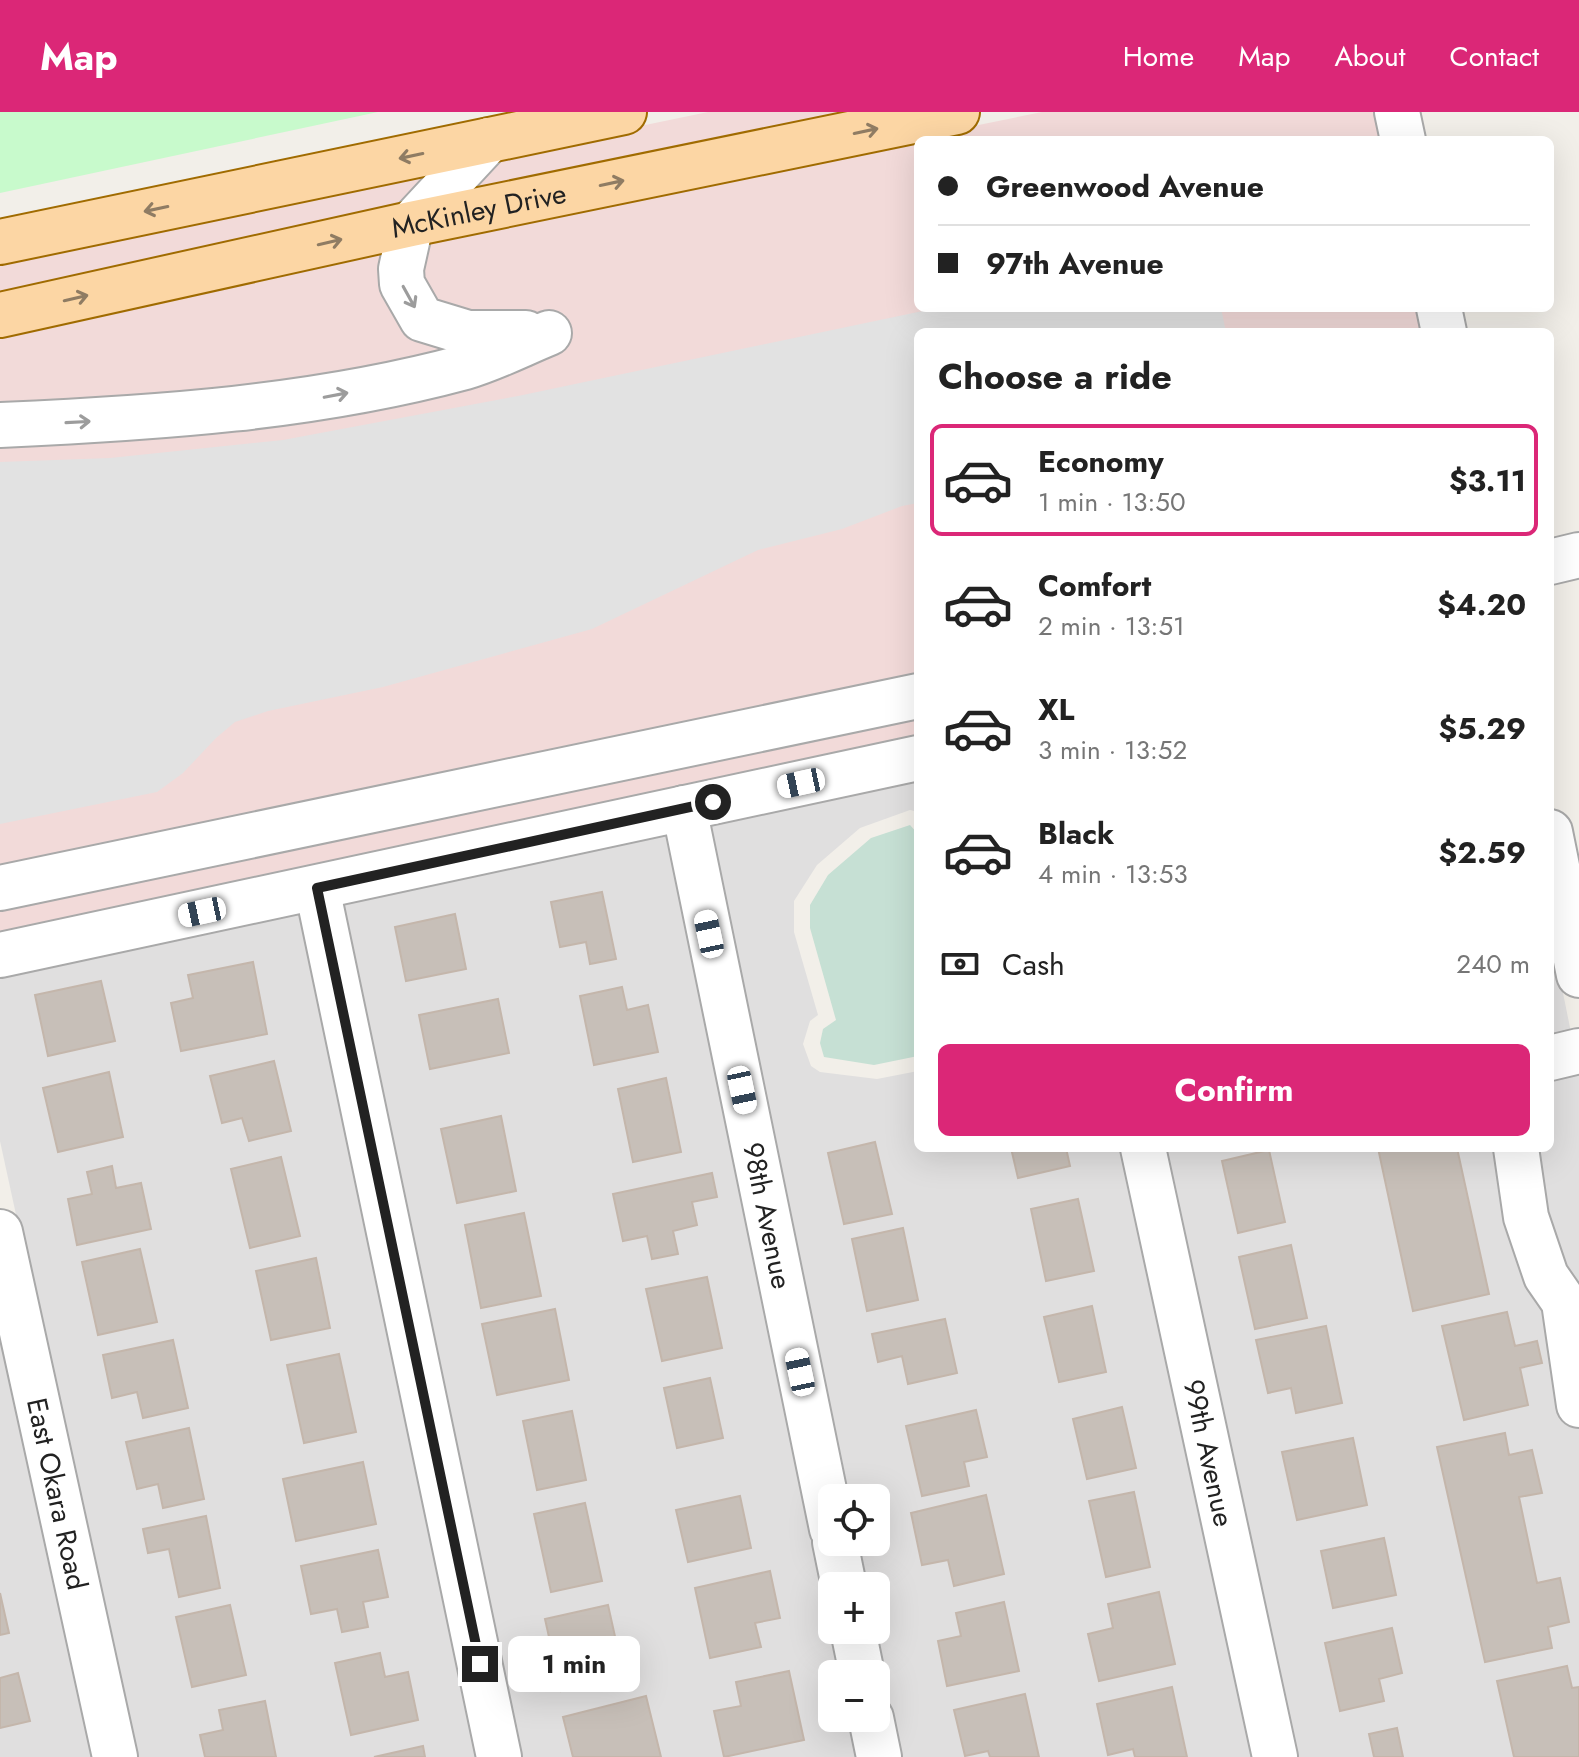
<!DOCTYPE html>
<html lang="en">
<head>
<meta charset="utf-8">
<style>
	body { margin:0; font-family:Jost,sans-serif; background:#f6f6f6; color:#222; height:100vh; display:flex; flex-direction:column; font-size:30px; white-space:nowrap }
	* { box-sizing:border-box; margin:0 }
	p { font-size:26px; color:#767676 }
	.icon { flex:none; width:44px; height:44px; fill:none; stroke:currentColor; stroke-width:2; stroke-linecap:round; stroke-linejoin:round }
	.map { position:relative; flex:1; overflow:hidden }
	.panel { position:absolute; left:914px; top:216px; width:640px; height:824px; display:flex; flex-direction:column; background:#fff; border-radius:12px; box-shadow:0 8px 32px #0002 }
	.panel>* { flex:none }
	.hud { position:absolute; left:914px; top:24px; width:640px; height:176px; border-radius:12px; box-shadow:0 8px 32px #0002; display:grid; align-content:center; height:176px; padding:0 24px; background:#fff }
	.fabs { position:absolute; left:818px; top:1372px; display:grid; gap:16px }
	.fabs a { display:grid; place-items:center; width:72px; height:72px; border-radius:12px; background:#fff; box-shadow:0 8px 32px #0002; font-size:40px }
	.end { position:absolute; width:36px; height:36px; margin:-18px; border:10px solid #222; background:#fff; box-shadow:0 0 0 4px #fff }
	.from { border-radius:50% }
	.bubble { position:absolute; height:56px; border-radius:12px; background:#fff; box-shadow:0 8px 32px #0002; font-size:26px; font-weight:700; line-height:56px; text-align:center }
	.car { position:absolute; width:24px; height:48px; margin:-24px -12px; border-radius:10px; box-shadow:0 0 6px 2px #0007; background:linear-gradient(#fff 24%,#345 0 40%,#fff 0 76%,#345 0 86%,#fff 0) }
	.hud b { display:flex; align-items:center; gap:28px; height:76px; font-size:30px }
	.hud b+b { border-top:2px solid #e0e0e0 }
	.hud i { width:20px; height:20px; background:#222 }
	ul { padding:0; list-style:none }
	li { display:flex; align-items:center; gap:24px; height:112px; margin:0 16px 12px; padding:0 8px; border:4px solid transparent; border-radius:12px }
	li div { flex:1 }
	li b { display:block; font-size:30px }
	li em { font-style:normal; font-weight:700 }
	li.on { border-color:#db2777 }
	li>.icon { width:72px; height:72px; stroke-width:1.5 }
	h2 { padding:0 24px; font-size:36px; line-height:96px }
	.pay { display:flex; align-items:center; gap:20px; height:88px; padding:0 24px; font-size:30px }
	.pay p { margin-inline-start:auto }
	.primary-button { display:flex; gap:16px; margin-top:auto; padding:16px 24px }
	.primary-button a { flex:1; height:92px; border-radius:12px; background:#db2777; color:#fff; font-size:32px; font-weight:700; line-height:92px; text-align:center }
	header { display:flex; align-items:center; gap:48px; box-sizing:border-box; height:112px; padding:0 40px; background:#db2777; color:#fff }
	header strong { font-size:38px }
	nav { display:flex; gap:44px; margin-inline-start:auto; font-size:28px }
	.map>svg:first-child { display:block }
</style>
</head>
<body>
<header>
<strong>Map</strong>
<nav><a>Home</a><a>Map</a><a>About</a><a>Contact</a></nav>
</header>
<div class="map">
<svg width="1579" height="1645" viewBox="0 0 1579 1645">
	<rect width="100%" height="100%" fill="#f2efe9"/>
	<g fill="#e0dfdf">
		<polygon points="918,663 918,700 910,698 860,716 817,753 794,789 794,820 818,903 810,909 803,932 811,954 820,960 877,967 918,959 918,1036 1123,1036 1255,1645 899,1645 872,1518 876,1518 876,1474 863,1474 854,1430 876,1430 876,1386 845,1386 706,709"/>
		<polygon points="668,717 842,1562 832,1562 832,1606 851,1606 859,1645 519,1645 339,788"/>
		<polygon points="302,796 480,1645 134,1645 0,1029 0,860"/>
		<polygon points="1550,817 1579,960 1579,1645 1294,1645 1162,1036 1550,1036"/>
		<polygon points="0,1210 95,1645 0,1645"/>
	</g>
	<g fill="#f2dad9">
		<polygon points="708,0 871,0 0,186 0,147"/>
		<polygon points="1042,0 1378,0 1384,28 918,28 918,196 1420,196 1425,220 918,220 918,628 0,825 0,221 414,128"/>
	</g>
	<polygon fill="#c6e0d4" points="910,713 918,722 918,944 874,953 824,945 820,931 823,917 836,908 810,816 810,793 828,763 871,726"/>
	<polygon fill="#c8facc" points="0,0 378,0 0,81"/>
	<polygon fill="#e2e2e2" points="937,196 1221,196 1226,220 918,220 918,391 902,394 842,417 758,438 592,517 383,575 268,599 235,610 216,626 183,661 157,680 0,712 0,350 110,346 283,328 518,284"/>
	<g fill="#c7bfb8" stroke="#c4b6ab" stroke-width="2">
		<polygon points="602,780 616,847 590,852 586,830 560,835 551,790"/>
		<polygon points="455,802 466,857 406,869 395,815"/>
		<polygon points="253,850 267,922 181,939 171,891 193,886 188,863"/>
		<polygon points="101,869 115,929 48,944 35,883"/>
		<polygon points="622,875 627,898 648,893 658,940 594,953 580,884"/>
		<polygon points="498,887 509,941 430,957 419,903"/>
		<polygon points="274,949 291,1019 249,1029 242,1006 222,1011 210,964"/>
		<polygon points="109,960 123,1025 58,1040 43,976"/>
		<polygon points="666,966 681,1040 633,1050 618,977"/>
		<polygon points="501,1004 516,1079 457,1091 441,1017"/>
		<polygon points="875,1030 892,1102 844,1112 828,1041"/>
		<polygon points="1011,1036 1066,1036 1070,1054 1018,1066"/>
		<polygon points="1378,1036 1457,1036 1489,1182 1413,1199"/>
		<polygon points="1269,1038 1285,1110 1238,1121 1222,1049"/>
		<polygon points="281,1045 300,1124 250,1136 231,1057"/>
		<polygon points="112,1054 116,1076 141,1071 151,1117 77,1133 68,1087 92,1082 87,1060"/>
		<polygon points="712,1061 717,1085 692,1090 697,1113 673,1119 678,1142 652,1147 647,1124 623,1129 613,1082"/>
		<polygon points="1078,1087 1094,1159 1046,1169 1031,1097"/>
		<polygon points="524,1101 541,1184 481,1196 465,1113"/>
		<polygon points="903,1116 918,1188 867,1199 852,1127"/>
		<polygon points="1291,1133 1307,1206 1255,1217 1239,1145"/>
		<polygon points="140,1137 157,1210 98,1223 82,1150"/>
		<polygon points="316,1146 330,1216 271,1228 256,1159"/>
		<polygon points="707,1165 722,1236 662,1249 646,1177"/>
		<polygon points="1092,1194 1106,1260 1059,1270 1044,1205"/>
		<polygon points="555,1197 569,1268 497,1283 482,1212"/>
		<polygon points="1507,1200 1515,1234 1537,1229 1542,1251 1520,1256 1528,1293 1464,1308 1442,1214"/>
		<polygon points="945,1207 957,1261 908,1272 902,1244 878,1250 872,1222"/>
		<polygon points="1326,1214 1342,1291 1296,1301 1291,1276 1268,1281 1256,1228"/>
		<polygon points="173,1228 188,1296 143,1306 137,1280 112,1286 103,1243"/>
		<polygon points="339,1242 356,1320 304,1331 287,1253"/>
		<polygon points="710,1266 723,1326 677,1336 664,1276"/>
		<polygon points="1122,1295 1136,1356 1087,1367 1073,1307"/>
		<polygon points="976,1298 987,1345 964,1350 969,1374 922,1384 906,1314"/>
		<polygon points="572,1299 586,1368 537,1378 523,1309"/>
		<polygon points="189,1316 204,1387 163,1396 158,1372 137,1377 126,1330"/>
		<polygon points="1505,1321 1509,1343 1532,1338 1542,1381 1519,1385 1537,1471 1560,1466 1569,1510 1548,1515 1552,1536 1485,1550 1437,1335"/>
		<polygon points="1353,1326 1367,1393 1297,1408 1282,1340"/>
		<polygon points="363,1350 376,1412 296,1429 283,1367"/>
		<polygon points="1134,1380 1150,1455 1106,1465 1089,1389"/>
		<polygon points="986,1383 1004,1462 954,1474 948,1448 922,1453 911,1401"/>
		<polygon points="740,1384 751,1436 688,1450 676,1398"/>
		<polygon points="585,1391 602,1469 551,1480 534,1402"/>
		<polygon points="206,1404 220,1476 179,1485 169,1437 148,1441 143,1417"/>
		<polygon points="1384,1426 1396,1483 1333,1496 1321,1439"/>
		<polygon points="378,1438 388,1485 363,1490 368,1515 342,1520 337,1497 311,1502 301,1454"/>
		<polygon points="770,1459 780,1506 755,1511 761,1535 710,1546 695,1476"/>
		<polygon points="1159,1480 1175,1552 1099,1569 1088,1522 1113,1516 1108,1492"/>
		<polygon points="0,1481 9,1521 0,1523"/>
		<polygon points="1004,1490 1019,1559 947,1574 938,1529 961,1524 956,1501"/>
		<polygon points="230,1493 246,1563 192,1575 176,1505"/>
		<polygon points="608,1493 624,1565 561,1579 545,1507"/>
		<polygon points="1392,1516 1402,1561 1379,1567 1384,1589 1340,1599 1325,1531"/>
		<polygon points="380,1541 385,1565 408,1560 418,1608 351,1623 335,1551"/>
		<polygon points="1567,1554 1572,1576 1579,1575 1579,1645 1514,1645 1497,1569"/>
		<polygon points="789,1559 804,1628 724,1645 714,1599 741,1594 736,1570"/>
		<polygon points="18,1561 30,1609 0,1616 0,1566"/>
		<polygon points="1172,1575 1187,1645 1135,1645 1133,1637 1108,1643 1097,1592"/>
		<polygon points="1025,1582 1039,1645 990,1645 988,1639 965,1644 954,1598"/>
		<polygon points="646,1584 661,1645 573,1645 563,1605"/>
		<polygon points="265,1589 276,1645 205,1645 200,1623 223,1618 219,1598"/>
		<polygon points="1397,1616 1403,1645 1374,1645 1369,1622"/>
		<polygon points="423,1634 425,1645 374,1645"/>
	</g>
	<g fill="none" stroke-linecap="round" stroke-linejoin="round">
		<g stroke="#a9a9a9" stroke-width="48">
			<g id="minor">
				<polyline points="1397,0 1403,28"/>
				<polyline points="489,28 411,112 401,157 402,172 422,207 468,221 526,221"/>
				<polyline points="1439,196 1444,220"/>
				<path d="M0,313C156,306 313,296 465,255C493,247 522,232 549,221"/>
				<polyline points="1550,450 1579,443"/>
				<path id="s1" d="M684,696L832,1417"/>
				<polyline points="1550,720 1579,863"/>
				<polyline points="0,776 918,584"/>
				<polyline points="317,776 499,1645"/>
				<polyline points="0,843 918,646"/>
				<polyline points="1550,946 1579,939"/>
				<path id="s2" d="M1143,1036L1275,1645"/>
				<polyline points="1516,1036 1526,1105 1546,1164 1564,1190 1579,1293"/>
				<path id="s3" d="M0,1120L115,1645"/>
				<polyline points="835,1430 844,1474"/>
				<polyline points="853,1518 862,1562"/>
				<polyline points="871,1606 879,1645"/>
			</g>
		</g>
		<g stroke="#a06b00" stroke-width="48">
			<g id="major">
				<polyline points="0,130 624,0"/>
				<path id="s4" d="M0,203L411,112L957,0"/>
			</g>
		</g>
		<use href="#minor" stroke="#fff" stroke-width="44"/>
		<use href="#major" stroke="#fcd6a4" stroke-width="44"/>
	</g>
	<defs><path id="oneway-shaft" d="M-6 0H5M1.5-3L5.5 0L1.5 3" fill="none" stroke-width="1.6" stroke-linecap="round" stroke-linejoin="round" transform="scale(2)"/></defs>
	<g stroke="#8f7c63">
		<use href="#oneway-shaft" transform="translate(866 19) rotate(-12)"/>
		<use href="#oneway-shaft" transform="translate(411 44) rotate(168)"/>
		<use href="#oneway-shaft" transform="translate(612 71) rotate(-12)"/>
		<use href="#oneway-shaft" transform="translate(156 97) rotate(168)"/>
		<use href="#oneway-shaft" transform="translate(330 130) rotate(-13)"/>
		<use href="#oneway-shaft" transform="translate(76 186) rotate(-13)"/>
	</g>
	<g stroke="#9c9c9c">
		<use href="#oneway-shaft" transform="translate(409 185) rotate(61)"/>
		<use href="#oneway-shaft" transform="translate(336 283) rotate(-11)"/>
		<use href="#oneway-shaft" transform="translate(78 310) rotate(-3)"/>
	</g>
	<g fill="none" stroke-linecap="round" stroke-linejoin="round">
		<polyline stroke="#222" stroke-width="10" points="480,1552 317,776 713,690"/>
	</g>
	<g text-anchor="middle" stroke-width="7" stroke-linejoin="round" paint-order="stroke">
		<g font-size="28" fill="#222" stroke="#fff">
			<text dy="10" stroke="none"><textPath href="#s4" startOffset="490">McKinley Drive</textPath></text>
			<text dy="10" stroke="none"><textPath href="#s1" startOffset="416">98th Avenue</textPath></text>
			<text dy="10" stroke="none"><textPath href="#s2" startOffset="312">99th Avenue</textPath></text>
			<text dy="10" stroke="none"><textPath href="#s3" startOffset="268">East Okara Road</textPath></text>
		</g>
	</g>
</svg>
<div class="fabs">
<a><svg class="icon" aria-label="locate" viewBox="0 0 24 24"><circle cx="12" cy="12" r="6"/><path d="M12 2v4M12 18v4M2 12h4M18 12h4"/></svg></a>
<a>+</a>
<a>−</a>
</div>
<i class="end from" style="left:713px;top:690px"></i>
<i class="end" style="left:480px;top:1552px"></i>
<div class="bubble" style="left:508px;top:1524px;width:132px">1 min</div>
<i class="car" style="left:801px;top:671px;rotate:258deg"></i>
<i class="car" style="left:202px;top:800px;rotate:258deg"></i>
<i class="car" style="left:709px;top:822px;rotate:348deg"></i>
<i class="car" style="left:742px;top:978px;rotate:168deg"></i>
<i class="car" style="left:800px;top:1260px;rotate:348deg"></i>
<div class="hud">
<b><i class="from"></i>Greenwood Avenue</b>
<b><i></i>97th Avenue</b>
</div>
<section class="panel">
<h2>Choose a ride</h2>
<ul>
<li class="on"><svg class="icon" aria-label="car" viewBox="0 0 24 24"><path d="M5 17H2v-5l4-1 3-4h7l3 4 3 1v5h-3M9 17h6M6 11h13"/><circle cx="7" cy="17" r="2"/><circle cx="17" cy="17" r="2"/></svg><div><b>Economy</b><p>1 min · 13:50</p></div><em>$3.11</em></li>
<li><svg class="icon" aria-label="car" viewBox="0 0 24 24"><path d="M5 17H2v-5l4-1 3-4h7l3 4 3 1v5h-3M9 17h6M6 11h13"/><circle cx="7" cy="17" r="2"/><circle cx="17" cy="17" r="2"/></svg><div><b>Comfort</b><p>2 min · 13:51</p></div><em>$4.20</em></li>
<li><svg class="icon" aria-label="car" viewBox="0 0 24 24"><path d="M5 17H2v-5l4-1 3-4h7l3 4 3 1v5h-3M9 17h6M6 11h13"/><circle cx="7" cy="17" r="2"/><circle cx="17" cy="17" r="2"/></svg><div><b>XL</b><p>3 min · 13:52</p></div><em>$5.29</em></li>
<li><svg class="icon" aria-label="car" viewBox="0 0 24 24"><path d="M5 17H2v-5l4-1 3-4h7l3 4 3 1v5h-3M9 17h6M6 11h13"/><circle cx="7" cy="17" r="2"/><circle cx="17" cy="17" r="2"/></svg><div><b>Black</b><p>4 min · 13:53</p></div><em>$2.59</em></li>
</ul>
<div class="pay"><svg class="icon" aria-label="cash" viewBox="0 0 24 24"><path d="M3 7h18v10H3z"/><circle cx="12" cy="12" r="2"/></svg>Cash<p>240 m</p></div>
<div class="primary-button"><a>Confirm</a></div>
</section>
</div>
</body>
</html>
